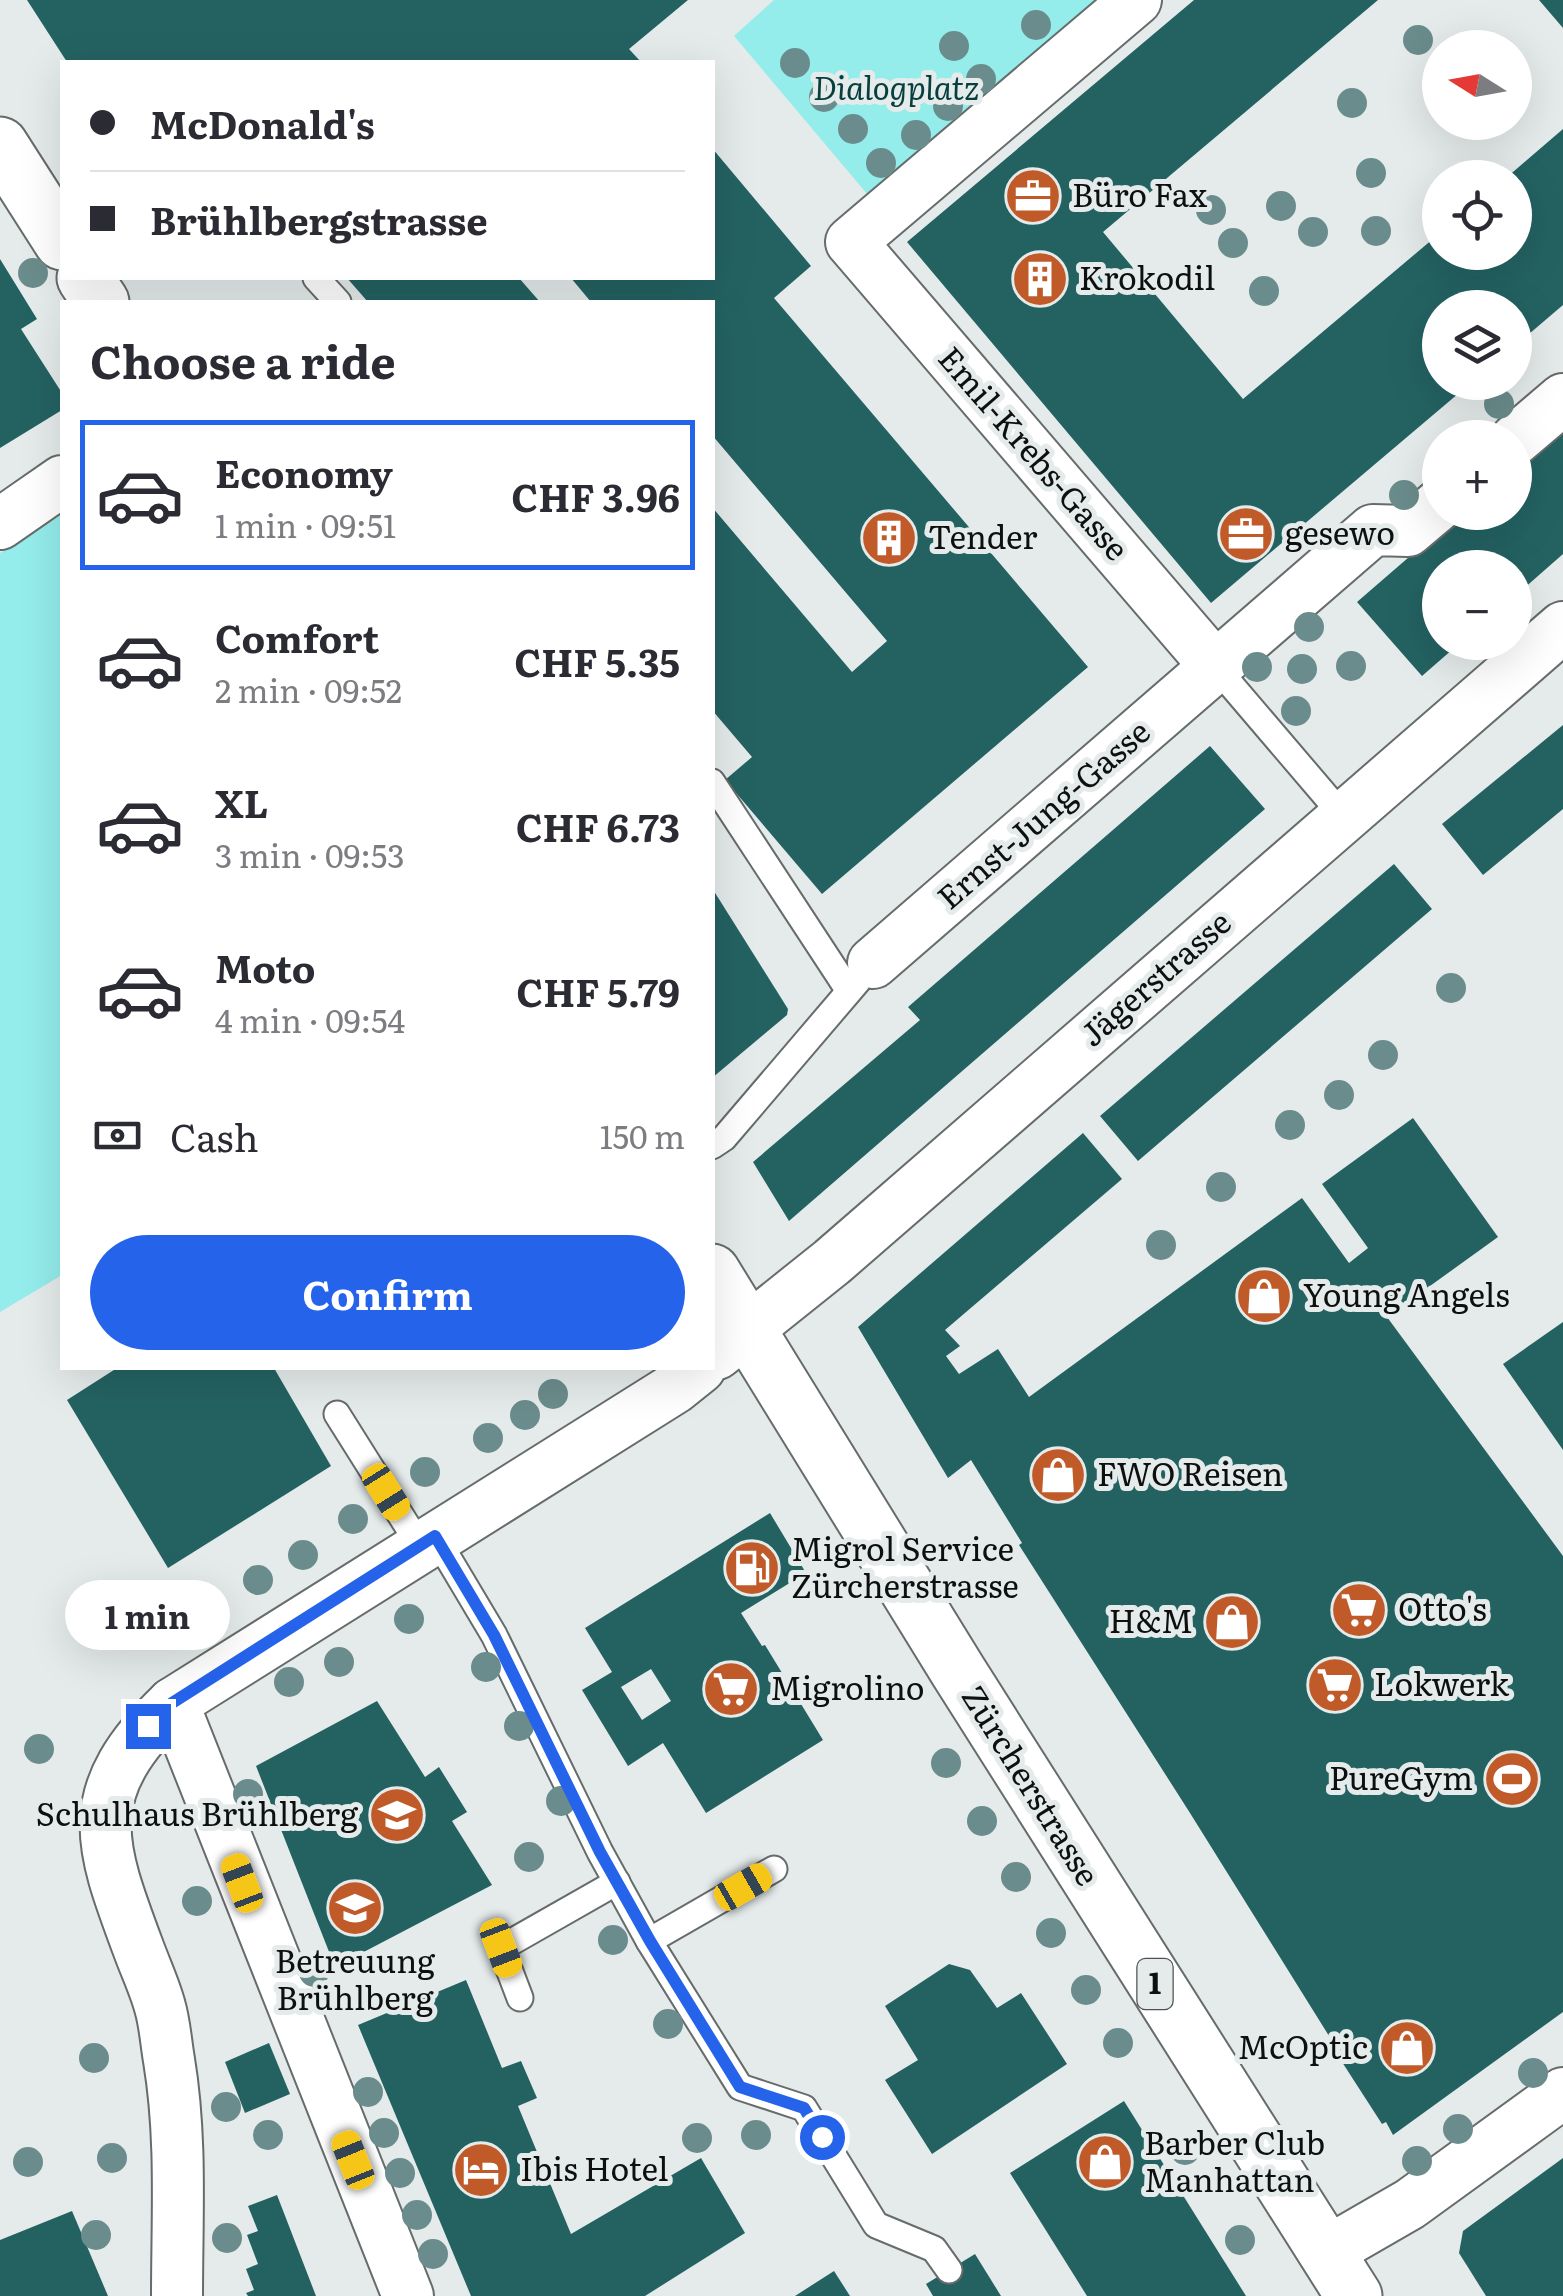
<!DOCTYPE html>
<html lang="en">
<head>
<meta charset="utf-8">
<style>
	body { margin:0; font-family:Literata,serif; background:#f7f7f7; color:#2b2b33; height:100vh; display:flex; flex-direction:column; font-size:38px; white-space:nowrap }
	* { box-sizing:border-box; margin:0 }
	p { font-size:32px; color:#7c7c81 }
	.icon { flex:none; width:55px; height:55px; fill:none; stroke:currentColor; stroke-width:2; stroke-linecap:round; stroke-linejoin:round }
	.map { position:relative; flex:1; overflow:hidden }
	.details { position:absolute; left:60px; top:300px; width:655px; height:1070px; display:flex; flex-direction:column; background:#fff; border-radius:0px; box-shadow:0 10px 40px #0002 }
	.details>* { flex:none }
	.top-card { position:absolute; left:60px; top:60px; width:655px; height:220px; border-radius:0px; box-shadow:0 10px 40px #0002; display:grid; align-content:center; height:220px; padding:0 30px; background:#fff }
	.needle { width:65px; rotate:281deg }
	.buttons { position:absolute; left:1422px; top:30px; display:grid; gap:20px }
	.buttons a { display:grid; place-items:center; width:110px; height:110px; border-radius:50%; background:#fff; box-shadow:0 10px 40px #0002; font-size:50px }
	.end { position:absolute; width:45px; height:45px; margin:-22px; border:12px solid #2563eb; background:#fff; box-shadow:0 0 0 5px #fff }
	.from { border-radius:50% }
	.bubble { position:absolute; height:70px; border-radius:35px; background:#fff; box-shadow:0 10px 40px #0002; font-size:32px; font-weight:700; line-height:70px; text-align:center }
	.car { position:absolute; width:30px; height:60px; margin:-30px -15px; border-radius:12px; box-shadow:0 0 8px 2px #0007; background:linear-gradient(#f5c518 24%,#345 0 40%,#f5c518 0 76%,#345 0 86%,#f5c518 0) }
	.top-card b { display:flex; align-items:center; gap:35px; height:95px; font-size:38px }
	.top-card b+b { border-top:2px solid #e1e1e2 }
	.top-card i { width:25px; height:25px; background:#2b2b33 }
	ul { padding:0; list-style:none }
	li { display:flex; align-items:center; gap:30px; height:150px; margin:0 20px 15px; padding:0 10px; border:5px solid transparent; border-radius:0px }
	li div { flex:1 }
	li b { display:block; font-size:38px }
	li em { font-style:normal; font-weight:700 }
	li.active { border-color:#2563eb }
	li>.icon { width:90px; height:90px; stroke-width:1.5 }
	h2 { padding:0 30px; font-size:45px; line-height:120px }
	.pay { display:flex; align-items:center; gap:25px; height:110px; padding:0 30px; font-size:38px }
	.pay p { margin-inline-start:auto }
	.cta { display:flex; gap:20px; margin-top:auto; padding:20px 30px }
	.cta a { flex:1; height:115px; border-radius:60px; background:#2563eb; color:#fff; font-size:40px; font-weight:700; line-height:115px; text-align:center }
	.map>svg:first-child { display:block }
</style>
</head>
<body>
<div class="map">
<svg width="1563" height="2296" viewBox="0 0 1563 2296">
	<rect width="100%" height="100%" fill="#e5ebeb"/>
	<g fill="#94eceb">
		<polygon points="774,0 1136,0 884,214 734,36"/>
		<polygon points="62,514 62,1275 0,1312 0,553"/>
	</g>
	<g fill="#246262" fill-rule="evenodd">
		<polygon points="27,0 688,0 629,49 641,62 67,62"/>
		<polygon points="1194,0 1378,0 1103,232 1243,399 1440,233 1440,252 1515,252 1515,178 1506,178 1563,129 1563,305 1515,346 1515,308 1440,308 1440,382 1472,382 1211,603 907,242"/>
		<polygon points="1539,0 1563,0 1563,28"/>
		<polygon points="712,148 811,266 774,298 1088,667 822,894 725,780 752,757 712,710 712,507 852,672 887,641 712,435 712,302 591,302 571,278 712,278"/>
		<polygon points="0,259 37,319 21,329 62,393 62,410 0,448"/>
		<polygon points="347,278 519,278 540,302 368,302"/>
		<polygon points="1563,425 1563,554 1515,596 1515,568 1440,568 1440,642 1461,642 1422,676 1357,602 1461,512 1515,512 1515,466"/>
		<polygon points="1563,725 1563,809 1483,875 1442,824"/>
		<polygon points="1210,746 1265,809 789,1221 753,1162 920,1020 908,1007"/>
		<polygon points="1394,864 1432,909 1138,1161 1100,1116"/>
		<polygon points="712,888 788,1009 787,1015 712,1078"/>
		<polygon points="1413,1118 1498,1237 1387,1317 1563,1556 1563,2012 1393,2135 1386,2122 1382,2124 1342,2062 1344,2060 1190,1813 1019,1545 1022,1543 971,1460 948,1478 858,1327 1083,1133 1122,1179 945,1330 960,1346 946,1356 959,1374 998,1349 1029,1397 1302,1198 1349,1263 1368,1248 1322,1184"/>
		<polygon points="1563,1322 1563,1450 1503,1364"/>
		<polygon points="117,1368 274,1368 331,1466 168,1568 67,1400"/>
		<path d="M770,1513L806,1573L741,1613L762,1646L765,1645L823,1740L706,1813L663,1743L628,1766L582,1690L612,1672L585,1628ZM651,1669L671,1701L642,1720L621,1687Z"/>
		<polygon points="377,1701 425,1777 439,1767 467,1812 452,1821 492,1885 335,1967 256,1766"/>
		<polygon points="949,1964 970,1970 997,2008 1021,1993 1067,2064 932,2154 885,2080 918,2060 885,2006"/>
		<polygon points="466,1980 502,2068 521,2061 537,2098 518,2106 571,2234 701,2158 745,2233 645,2296 471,2296 358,2025"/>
		<polygon points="269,2043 290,2094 245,2113 225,2062"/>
		<polygon points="1124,2101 1246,2296 1087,2296 1010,2173"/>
		<polygon points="1563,2158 1563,2296 1486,2296 1459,2253 1463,2231"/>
		<polygon points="277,2195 316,2296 248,2296 246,2293 254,2290 246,2269 258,2264 247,2235 258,2231 248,2206"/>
		<polygon points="72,2211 108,2296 0,2296 0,2240"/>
		<polygon points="975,2254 1001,2296 933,2296 926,2284"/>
		<polygon points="834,2271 850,2296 795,2296"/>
	</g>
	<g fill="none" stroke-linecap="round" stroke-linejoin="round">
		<g stroke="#666c6b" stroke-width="29">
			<g id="lane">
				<polyline points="316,278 338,302"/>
				<polyline points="1215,666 1343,816"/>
				<polyline points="712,782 849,991"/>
				<polyline points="712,1146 724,1138 858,981"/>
				<polyline points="337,1414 420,1546"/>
				<polyline points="435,1536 494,1635 600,1852 649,1941 740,2087 804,2108 876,2225 934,2249 949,2270"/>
				<polyline points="649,1941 774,1869"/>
				<polyline points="520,1998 501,1948 617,1882"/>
			</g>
		</g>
		<g stroke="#666c6b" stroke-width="54">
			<g id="street">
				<polyline points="1136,0 851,242 1215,666"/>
				<polyline points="1515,440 1563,399"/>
				<polyline points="0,524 62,481"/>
				<polyline points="873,963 1373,530 1408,531 1440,504"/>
				<polyline points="717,1354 832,1262 1563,627"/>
				<polyline points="173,1703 408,2296"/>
				<polyline points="1325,2253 1410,2204 1563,2093"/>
				<path d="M177,2296C177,2217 182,2138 169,2060C166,2043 165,2024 160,2007C155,1988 146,1969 139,1950C98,1841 80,1792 173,1703L675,1388L700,1368"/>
			</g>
		</g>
		<g stroke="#666c6b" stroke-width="59">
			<g id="primary">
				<polyline points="0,145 62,242"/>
				<polyline points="85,278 101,302"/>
				<polyline points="712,1272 958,1671 1354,2296"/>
			</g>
		</g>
		<use href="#lane" stroke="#fff" stroke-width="25"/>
		<use href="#street" stroke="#fff" stroke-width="50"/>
		<use href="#primary" stroke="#fff" stroke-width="55"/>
	</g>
	<g fill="#6b8c8c">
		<circle cx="1036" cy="25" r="15"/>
		<circle cx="1418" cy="40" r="15"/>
		<circle cx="954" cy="46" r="15"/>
		<circle cx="795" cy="63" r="15"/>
		<circle cx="981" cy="79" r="15"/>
		<circle cx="824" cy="97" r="15"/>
		<circle cx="1352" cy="103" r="15"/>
		<circle cx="948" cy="106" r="15"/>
		<circle cx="853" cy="129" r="15"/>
		<circle cx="916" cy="135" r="15"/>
		<circle cx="881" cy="163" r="15"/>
		<circle cx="1371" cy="173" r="15"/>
		<circle cx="1281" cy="206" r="15"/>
		<circle cx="1211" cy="210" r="15"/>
		<circle cx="1376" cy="231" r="15"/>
		<circle cx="1313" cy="232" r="15"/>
		<circle cx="1233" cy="243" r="15"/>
		<circle cx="33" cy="273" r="15"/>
		<circle cx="1264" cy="291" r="15"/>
		<circle cx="1499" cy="404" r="15"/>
		<circle cx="1404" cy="495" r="15"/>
		<circle cx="1309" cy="627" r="15"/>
		<circle cx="1351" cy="666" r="15"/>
		<circle cx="1257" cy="667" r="15"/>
		<circle cx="1302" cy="669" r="15"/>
		<circle cx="1296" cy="711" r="15"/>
		<circle cx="1451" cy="988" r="15"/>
		<circle cx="1383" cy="1055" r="15"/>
		<circle cx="1339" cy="1095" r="15"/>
		<circle cx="1290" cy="1125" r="15"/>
		<circle cx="1221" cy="1187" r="15"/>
		<circle cx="1161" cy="1245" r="15"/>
		<circle cx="553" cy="1394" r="15"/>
		<circle cx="525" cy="1415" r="15"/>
		<circle cx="488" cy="1438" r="15"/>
		<circle cx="425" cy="1472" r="15"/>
		<circle cx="353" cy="1519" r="15"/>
		<circle cx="303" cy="1555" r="15"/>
		<circle cx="258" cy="1580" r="15"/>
		<circle cx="140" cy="1596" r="15"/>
		<circle cx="409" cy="1619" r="15"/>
		<circle cx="339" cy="1662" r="15"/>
		<circle cx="486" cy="1667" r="15"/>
		<circle cx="289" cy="1682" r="15"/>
		<circle cx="519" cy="1726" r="15"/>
		<circle cx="39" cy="1749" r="15"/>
		<circle cx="946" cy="1763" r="15"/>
		<circle cx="248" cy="1794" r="15"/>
		<circle cx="561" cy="1801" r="15"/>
		<circle cx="982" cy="1821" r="15"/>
		<circle cx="529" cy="1857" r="15"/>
		<circle cx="1016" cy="1877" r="15"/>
		<circle cx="197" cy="1901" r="15"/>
		<circle cx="1051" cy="1933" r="15"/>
		<circle cx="613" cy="1940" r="15"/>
		<circle cx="314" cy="1972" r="15"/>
		<circle cx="1086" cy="1990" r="15"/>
		<circle cx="668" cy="2024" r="15"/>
		<circle cx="1118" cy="2043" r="15"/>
		<circle cx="94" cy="2058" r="15"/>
		<circle cx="1533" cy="2073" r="15"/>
		<circle cx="368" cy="2092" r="15"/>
		<circle cx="226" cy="2107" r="15"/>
		<circle cx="1458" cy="2129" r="15"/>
		<circle cx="384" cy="2133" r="15"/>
		<circle cx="268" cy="2135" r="15"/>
		<circle cx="756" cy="2135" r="15"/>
		<circle cx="697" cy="2138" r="15"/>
		<circle cx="1185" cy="2150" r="15"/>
		<circle cx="112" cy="2158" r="15"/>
		<circle cx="1417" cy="2161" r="15"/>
		<circle cx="28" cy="2162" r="15"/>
		<circle cx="400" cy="2173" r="15"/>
		<circle cx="417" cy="2215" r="15"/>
		<circle cx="96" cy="2235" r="15"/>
		<circle cx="227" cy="2238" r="15"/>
		<circle cx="1240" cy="2240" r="15"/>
		<circle cx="433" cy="2254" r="15"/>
	</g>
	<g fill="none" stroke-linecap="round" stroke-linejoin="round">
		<polyline stroke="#2563eb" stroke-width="12" points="148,1726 172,1703 435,1536 494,1635 600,1852 650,1941 740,2087 804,2108 822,2137"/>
	</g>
	<defs>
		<g id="office-disc" transform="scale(2.875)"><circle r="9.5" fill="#c05b29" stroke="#e5ebeb"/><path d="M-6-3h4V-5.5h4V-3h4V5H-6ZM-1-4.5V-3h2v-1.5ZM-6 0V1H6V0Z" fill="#fff"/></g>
		<g id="building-disc" transform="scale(2.875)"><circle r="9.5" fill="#c05b29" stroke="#e5ebeb"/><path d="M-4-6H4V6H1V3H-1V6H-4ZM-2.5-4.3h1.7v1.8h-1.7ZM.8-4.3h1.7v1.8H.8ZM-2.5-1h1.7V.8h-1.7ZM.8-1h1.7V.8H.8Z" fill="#fff"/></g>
		<g id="shop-disc" transform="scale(2.875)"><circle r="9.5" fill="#c05b29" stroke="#e5ebeb"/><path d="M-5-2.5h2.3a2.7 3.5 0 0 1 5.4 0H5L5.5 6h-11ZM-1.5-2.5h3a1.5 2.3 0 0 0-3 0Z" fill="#fff"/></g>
		<g id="fuel-disc" transform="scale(2.875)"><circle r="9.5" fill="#c05b29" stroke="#e5ebeb"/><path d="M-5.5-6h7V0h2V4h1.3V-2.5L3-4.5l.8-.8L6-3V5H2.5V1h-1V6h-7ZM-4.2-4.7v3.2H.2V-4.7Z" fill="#fff"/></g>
		<g id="supermarket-disc" transform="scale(2.875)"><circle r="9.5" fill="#c05b29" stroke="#e5ebeb"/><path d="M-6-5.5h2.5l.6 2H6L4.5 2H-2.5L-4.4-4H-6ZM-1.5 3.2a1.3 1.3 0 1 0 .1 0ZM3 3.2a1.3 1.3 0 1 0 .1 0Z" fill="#fff"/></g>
		<g id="stadium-disc" transform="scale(2.875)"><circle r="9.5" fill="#c05b29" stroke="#e5ebeb"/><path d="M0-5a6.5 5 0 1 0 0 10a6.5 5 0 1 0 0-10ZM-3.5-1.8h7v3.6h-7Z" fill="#fff"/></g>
		<g id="school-disc" transform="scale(2.875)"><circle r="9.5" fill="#c05b29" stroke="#e5ebeb"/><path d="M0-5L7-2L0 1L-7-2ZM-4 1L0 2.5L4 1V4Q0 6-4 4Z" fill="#fff"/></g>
		<g id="hotel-disc" transform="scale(2.875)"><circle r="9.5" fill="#c05b29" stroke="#e5ebeb"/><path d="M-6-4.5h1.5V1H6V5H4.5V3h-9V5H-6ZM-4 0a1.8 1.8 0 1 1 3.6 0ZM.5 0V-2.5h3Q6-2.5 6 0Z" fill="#fff"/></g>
	</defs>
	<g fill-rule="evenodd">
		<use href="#office-disc" x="1033" y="196"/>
		<use href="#building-disc" x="1040" y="279"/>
		<use href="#office-disc" x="1246" y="534"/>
		<use href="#building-disc" x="889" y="538"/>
		<use href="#shop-disc" x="1264" y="1296"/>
		<use href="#shop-disc" x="1058" y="1475"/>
		<use href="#fuel-disc" x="752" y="1568"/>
		<use href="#supermarket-disc" x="1359" y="1610"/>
		<use href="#shop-disc" x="1232" y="1622"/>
		<use href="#supermarket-disc" x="1335" y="1685"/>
		<use href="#supermarket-disc" x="731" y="1689"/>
		<use href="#stadium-disc" x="1512" y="1779"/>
		<use href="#school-disc" x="397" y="1815"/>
		<use href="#school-disc" x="355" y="1908"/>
		<use href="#shop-disc" x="1407" y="2048"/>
		<use href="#shop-disc" x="1105" y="2162"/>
		<use href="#hotel-disc" x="481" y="2170"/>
	</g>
	<g text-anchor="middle" stroke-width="10" stroke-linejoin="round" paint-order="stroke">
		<rect fill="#e5ebeb" stroke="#4e5252" stroke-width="2.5" x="1137.5" y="1959" width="35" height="50" rx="8"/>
		<g font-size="30" font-weight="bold" fill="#0e1010">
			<text x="1155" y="1994">1</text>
		</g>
		<g font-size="32" font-style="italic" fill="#073f3f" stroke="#e5ebeb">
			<text x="896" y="100">Dialogplatz</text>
		</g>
		<g font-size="32" fill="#0e1010" stroke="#e5ebeb" text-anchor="start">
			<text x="1072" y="207">Büro Fax</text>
			<text x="1079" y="290">Krokodil</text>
			<text x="1285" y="545">gesewo</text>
			<text x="928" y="549">Tender</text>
			<text x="1303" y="1307">Young Angels</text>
			<text x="1097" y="1486">FWO Reisen</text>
			<text x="791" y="1561">Migrol Service<tspan x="791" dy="37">Zürcherstrasse</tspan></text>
			<text x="1398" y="1621">Otto's</text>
			<text x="1193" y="1633" text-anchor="end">H&amp;M</text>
			<text x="1374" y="1696">Lokwerk</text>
			<text x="770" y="1700">Migrolino</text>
			<text x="1473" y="1790" text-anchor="end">PureGym</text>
			<text x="358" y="1826" text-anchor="end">Schulhaus Brühlberg</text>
			<text x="355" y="1973" text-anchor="middle">Betreuung<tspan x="355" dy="37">Brühlberg</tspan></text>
			<text x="1368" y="2059" text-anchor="end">McOptic</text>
			<text x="1144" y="2155">Barber Club<tspan x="1144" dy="37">Manhattan</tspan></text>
			<text x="520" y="2181">Ibis Hotel</text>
		</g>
		<g font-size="32" fill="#0e1010" stroke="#e5ebeb">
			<text transform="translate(1033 454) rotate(49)" y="11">Emil-Krebs-Gasse</text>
			<text transform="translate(1044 815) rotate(-41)" y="11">Ernst-Jung-Gasse</text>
			<text transform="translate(1156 979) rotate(-41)" y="11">Jägerstrasse</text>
			<text transform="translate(1030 1786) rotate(58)" y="11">Zürcherstrasse</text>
		</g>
	</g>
</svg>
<div class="buttons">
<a><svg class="needle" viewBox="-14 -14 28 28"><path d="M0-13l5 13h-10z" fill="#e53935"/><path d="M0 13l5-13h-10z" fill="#7c7c81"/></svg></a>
<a><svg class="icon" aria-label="locate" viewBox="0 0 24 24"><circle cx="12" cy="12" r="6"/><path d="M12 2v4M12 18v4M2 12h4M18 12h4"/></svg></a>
<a><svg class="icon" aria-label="layers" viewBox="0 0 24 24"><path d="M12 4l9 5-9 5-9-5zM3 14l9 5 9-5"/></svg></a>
<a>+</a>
<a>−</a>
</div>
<i class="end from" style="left:822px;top:2137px"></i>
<i class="end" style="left:148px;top:1726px"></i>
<div class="bubble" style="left:65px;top:1580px;width:165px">1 min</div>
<i class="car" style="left:386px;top:1492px;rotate:148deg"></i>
<i class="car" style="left:242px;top:1883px;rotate:339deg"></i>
<i class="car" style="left:743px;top:1887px;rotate:60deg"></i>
<i class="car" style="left:501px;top:1948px;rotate:159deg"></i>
<i class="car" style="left:353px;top:2160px;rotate:338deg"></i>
<div class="top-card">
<b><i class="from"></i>McDonald's</b>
<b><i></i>Brühlbergstrasse</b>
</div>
<section class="details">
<h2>Choose a ride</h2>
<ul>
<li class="active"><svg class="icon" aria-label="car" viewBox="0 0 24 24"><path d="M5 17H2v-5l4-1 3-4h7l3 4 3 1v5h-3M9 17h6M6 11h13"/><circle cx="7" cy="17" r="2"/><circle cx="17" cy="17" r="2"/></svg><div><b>Economy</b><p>1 min · 09:51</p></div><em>CHF 3.96</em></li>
<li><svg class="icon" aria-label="car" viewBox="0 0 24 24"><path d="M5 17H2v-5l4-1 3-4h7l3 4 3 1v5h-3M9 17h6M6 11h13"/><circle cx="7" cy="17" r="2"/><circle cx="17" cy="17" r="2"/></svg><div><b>Comfort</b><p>2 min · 09:52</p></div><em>CHF 5.35</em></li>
<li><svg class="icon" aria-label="car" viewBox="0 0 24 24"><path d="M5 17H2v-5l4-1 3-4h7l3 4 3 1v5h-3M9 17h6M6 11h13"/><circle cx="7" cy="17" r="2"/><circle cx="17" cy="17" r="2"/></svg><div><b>XL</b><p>3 min · 09:53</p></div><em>CHF 6.73</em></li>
<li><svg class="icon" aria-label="car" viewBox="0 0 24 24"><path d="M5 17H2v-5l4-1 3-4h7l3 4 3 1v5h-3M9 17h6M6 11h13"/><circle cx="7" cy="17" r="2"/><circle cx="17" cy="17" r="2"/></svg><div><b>Moto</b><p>4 min · 09:54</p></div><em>CHF 5.79</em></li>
</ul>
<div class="pay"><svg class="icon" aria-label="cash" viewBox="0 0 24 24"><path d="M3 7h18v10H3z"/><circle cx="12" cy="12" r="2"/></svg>Cash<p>150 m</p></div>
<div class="cta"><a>Confirm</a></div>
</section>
</div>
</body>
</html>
